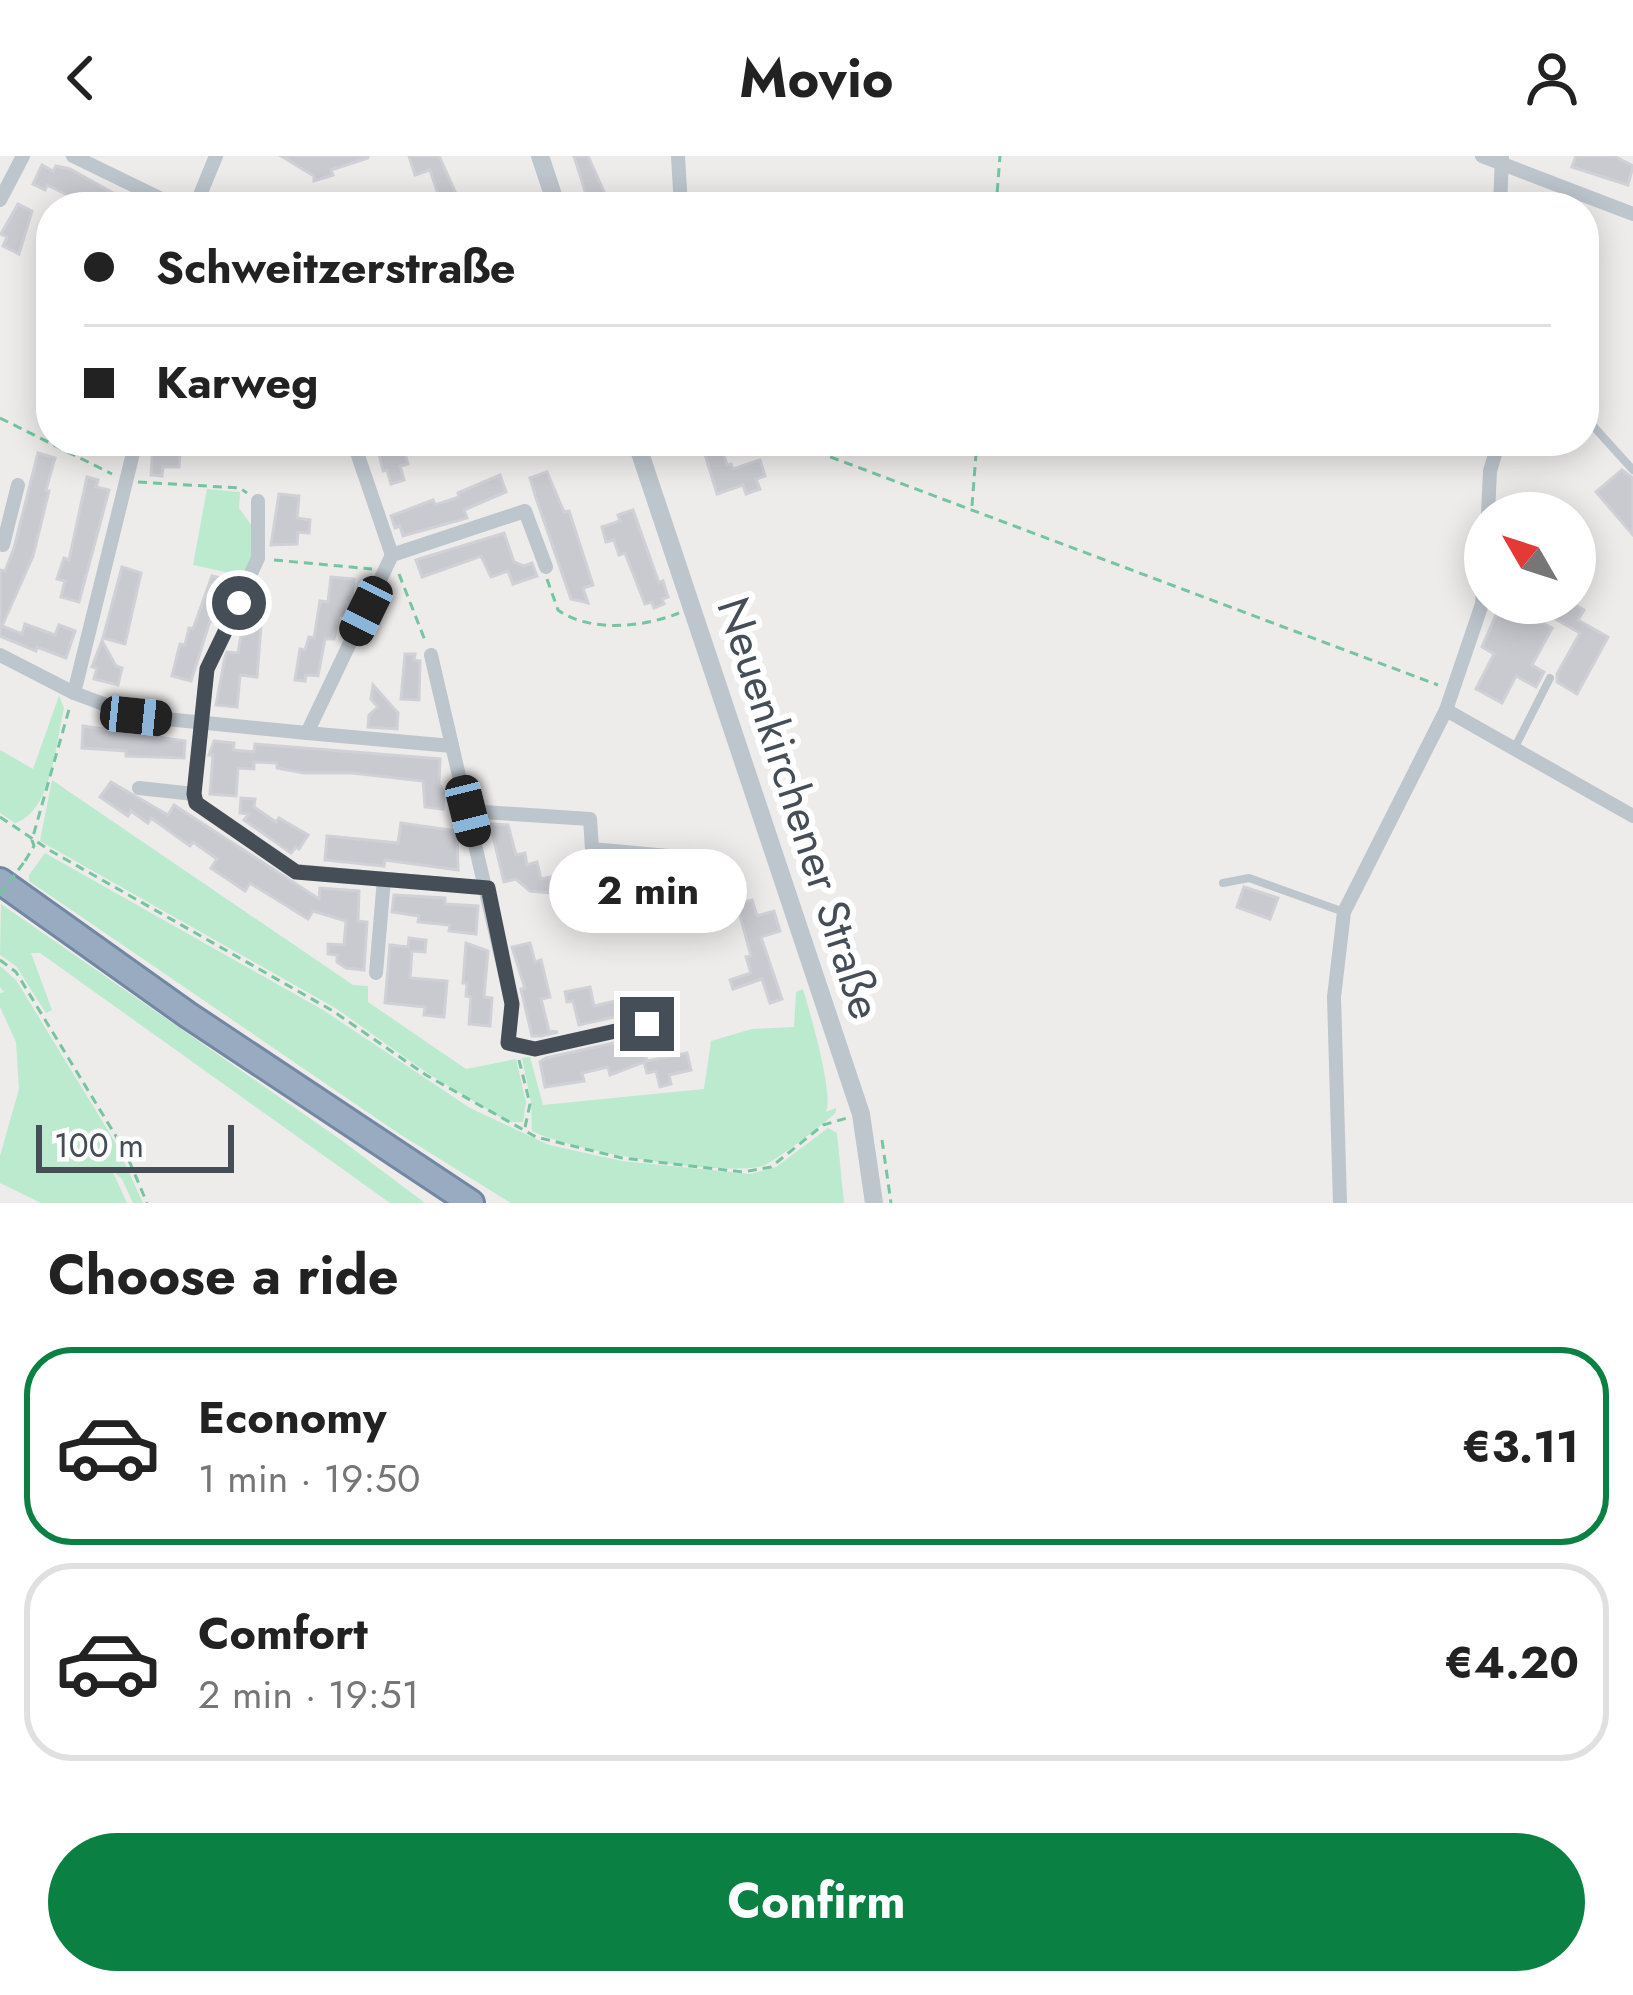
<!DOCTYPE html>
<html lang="en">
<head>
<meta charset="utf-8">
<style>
	body { margin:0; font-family:Jost,sans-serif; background:#f6f6f6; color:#222; height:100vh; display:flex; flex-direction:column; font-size:45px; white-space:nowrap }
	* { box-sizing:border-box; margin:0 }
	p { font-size:39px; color:#767676 }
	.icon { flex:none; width:66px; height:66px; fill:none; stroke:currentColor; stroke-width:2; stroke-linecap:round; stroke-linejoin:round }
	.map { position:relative; height:1047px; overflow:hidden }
	.sheet { display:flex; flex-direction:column; background:#fff; flex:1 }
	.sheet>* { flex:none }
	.hud { position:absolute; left:36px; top:36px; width:1563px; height:264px; border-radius:48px; box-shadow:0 6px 30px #0003; display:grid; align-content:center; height:264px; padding:0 48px; background:#fff }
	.needle { width:78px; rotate:309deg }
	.buttons { position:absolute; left:1464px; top:336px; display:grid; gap:24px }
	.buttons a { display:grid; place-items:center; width:132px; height:132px; border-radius:50%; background:#fff; box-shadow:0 6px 30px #0003; font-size:60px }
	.scale { position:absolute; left:36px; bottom:30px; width:198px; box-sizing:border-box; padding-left:12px; border:6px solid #454e57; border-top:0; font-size:33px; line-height:42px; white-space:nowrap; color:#454e57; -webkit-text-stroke:9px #fff; paint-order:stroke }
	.end { position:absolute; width:54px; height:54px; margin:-27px; border:15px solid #454e57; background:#fff; box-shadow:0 0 0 6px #fff }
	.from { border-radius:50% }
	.bubble { position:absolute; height:84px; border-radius:42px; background:#fff; box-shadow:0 6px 30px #0003; font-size:39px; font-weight:700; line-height:84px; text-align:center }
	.car { position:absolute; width:36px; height:72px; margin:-36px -18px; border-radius:15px; box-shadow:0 0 9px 3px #0007; background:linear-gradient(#222 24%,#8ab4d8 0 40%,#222 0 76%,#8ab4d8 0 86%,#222 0) }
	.hud b { display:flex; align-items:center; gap:42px; height:114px; font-size:45px }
	.hud b+b { border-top:3px solid #e0e0e0 }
	.hud i { width:30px; height:30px; background:#222 }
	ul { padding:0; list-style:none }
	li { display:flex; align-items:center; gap:36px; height:198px; margin:0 24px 18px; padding:0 24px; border:6px solid #e0e0e0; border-radius:48px }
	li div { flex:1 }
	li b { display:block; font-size:45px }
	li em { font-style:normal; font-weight:700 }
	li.current { border-color:#0b8043 }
	li>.icon { width:108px; height:108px; stroke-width:1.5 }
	h2 { padding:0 48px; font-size:54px; line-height:144px }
	.primary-button { display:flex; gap:24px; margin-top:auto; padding:24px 48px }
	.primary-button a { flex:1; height:138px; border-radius:72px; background:#0b8043; color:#fff; font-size:48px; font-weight:700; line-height:138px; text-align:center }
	header { display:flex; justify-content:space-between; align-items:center; height:156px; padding:0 48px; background:#fff; font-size:54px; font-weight:700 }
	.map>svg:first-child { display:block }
</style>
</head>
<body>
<header><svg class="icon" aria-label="back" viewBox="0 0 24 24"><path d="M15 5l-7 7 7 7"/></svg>Movio<svg class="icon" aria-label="person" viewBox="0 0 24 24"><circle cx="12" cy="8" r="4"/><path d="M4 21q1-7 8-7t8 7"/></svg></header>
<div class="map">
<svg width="1633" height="1047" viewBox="0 0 1633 1047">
	<rect width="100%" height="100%" fill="#eeebeb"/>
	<g fill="#bbeacf">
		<polygon points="207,333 240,336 239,352 254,373 252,403 244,420 193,409"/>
		<path d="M59,540L64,552C56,585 52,656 15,667L0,657V594L33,613Z"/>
		<polygon points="52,624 353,829 368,830 368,846 466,913 516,903 526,946 523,966 508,966 427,917 337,853 40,685"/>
		<polygon points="45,697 323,854 470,952 549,989 622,1005 750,1018 776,1011 828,972 837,977 844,1047 511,1047 398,977 29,725 29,719"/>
		<polygon points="1,748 341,984 425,1047 390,1047 40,797 31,797 52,854 46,857 16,810 0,799"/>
		<polygon points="0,810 16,824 115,986 143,1047 133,1047 122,1023 112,1014 127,1047 41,1047 0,1027 0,1000 19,933 16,886 0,851 0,837 4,836 0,831"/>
		<path d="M803,833C810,856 834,938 826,956L836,952V956C832,962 773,1007 763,1010C720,1021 572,995 532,975L531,946L522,902L530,901L543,949L704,933L711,885L752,873L794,871L796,836Z"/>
	</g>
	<g fill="#c8cad0" stroke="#d0d1d7" stroke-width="3">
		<polygon points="281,0 368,0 368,2 331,14 333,19 314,25 314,20"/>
		<polygon points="409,0 439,0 458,42 441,47 430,14 415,19"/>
		<polygon points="574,0 588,0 610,49 590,51"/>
		<polygon points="1576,0 1614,0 1633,10 1628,29 1572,11"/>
		<polygon points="42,9 53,15 56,10 70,13 138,51 92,51 47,29 45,34 33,28"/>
		<polygon points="18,48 32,55 19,98 3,90 7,81 1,78"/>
		<polygon points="153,285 196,285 195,298 180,297 179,311 163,311 162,320 151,319"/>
		<polygon points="376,285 401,285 408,308 400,310 404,324 391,328 387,314 383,315"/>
		<polygon points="721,290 727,309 731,308 733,313 760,304 765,320 756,323 760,333 746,338 743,329 717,338 704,295"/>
		<polygon points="38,297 55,302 46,334 49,335 33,400 2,470 22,478 25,468 55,479 59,469 75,475 66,502 37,491 36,495 0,480 0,414 5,415 14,392"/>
		<polygon points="1622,314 1633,322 1633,379 1596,336"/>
		<polygon points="547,316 564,356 569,355 593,429 583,432 588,447 571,443 535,339 530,322"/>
		<polygon points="500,319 506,336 464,354 467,362 403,380 400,370 395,372 391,360 433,344 435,349 459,341 458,337"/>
		<polygon points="87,321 98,324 96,331 109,334 79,446 61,441 65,425 57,423 64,402 69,404"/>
		<polygon points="279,338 299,340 297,362 310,364 309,377 298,376 297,388 271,389"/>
		<polygon points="633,354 659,427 663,425 668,441 662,443 664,448 654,452 652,446 645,448 625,397 619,399 614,384 606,386 602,371 620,365 618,359"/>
		<polygon points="504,377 514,406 524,410 532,407 537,420 513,428 508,415 491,421 481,400 422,421 416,404"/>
		<polygon points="122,411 141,417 125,488 103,482"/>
		<polygon points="212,420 234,425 232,432 227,442 224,441 216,467 210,465 191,525 172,520 180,488 185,489 189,472 193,473"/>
		<polygon points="331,421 354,423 351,448 348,447 347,460 339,459 334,483 325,483 318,520 306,519 305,525 295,524 300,493 305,494 309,481 314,482 320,445 328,446"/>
		<polygon points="1558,447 1572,447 1584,454 1578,464 1608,481 1577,538 1557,526 1557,518 1580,477 1550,460"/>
		<polygon points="1500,450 1523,462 1526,458 1552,472 1532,509 1544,516 1536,531 1516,520 1502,547 1476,533 1494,498 1482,491"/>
		<polygon points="243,469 261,470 257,521 240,519 237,551 216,549 225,501 227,496 238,497"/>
		<polygon points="102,485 116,510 122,512 118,529 94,523 97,512 92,511"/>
		<polygon points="405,498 415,498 414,504 420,505 419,544 401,543"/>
		<polygon points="373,529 398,557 397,573 368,571 369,559 378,551 371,543"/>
		<polygon points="83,570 185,585 184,602 126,600 126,595 82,592"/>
		<polygon points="214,585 234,587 233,594 254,596 255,588 440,603 439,628 444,636 443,653 425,651 423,625 352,617 304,617 277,612 277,607 254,606 254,613 238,612 236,640 210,638 213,599 209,599"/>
		<polygon points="111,626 168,659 174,649 319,743 320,732 359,735 358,765 367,766 364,814 346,812 337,806 337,799 328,798 328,788 344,789 346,765 313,755 308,763 250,727 245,735 211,712 217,703 193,686 190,690 151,662 148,667 131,655 128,660 100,641"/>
		<polygon points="241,642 255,643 254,651 276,666 279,662 308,679 299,693 296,691 291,697 244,664 249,658 240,657"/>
		<polygon points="401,667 457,675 458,714 385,704 384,710 325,704 327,680 398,687"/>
		<polygon points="490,668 508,669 516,699 525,697 527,709 537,706 541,723 550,721 553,737 530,735 516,723 504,726"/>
		<polygon points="609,708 666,713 665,734 637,732 637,739 624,738 625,733 607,731"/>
		<polygon points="1244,731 1278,742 1270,763 1237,751"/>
		<polygon points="394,739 445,742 445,748 478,750 476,778 449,775 450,769 418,766 419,760 392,756"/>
		<polygon points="752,744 757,760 774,755 780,775 761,781 782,843 770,847 762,823 733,833 730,824 751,817 746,801 751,800 737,748"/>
		<polygon points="409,782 426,784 425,796 412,795 410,822 447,825 444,861 424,859 425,851 385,847 390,789 408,791"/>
		<polygon points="466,787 488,795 484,841 492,842 490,870 469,868 471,841 466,840 467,827 463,827"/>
		<polygon points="530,787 535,806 541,804 550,841 541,843 549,875 558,876 541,880 532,880 521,833 525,832 512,791"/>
		<polygon points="590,831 594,850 615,845 619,860 579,869 573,845 567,846 565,836"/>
		<polygon points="636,882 642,883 647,905 687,897 691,914 669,919 671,928 660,931 656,915 647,917 644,906 610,919 608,911 582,917 584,925 545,931 540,906 546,902"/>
	</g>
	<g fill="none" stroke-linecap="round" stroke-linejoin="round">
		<g stroke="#7187a3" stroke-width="30">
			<polyline id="trunk" points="0,725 188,859 471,1047"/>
		</g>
		<g stroke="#76c5a1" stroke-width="3" stroke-dasharray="9 6" stroke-linecap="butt">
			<polyline points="996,51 1000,0"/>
			<polyline points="0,262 112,318"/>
			<polyline points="788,285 1438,529"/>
			<polyline points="138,326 240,332 247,337"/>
			<polyline points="972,350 977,285"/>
			<polyline points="274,404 372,413"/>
			<polyline points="399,418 426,487"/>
			<path d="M547,423L558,454C589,477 645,471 679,457"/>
			<polyline points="0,661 51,695 333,855 426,919 536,981 622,1002 743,1016 771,1011 823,969 847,962"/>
			<polyline points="25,705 34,690 32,684 70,550"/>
			<polyline points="0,804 16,816 125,995 147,1047"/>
			<polyline points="519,904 530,948 524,976"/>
			<polyline points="882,984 891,1047"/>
		</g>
		<g stroke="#bdc5cd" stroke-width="8">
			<polyline points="1584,260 1633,314"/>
			<polyline points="1515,591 1550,522"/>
			<polyline points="1223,727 1249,722 1344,756"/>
		</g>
		<g stroke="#bdc5cd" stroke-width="14">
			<polyline points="73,0 178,51"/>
			<polyline points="678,0 681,51"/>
			<polyline points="1482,0 1633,58"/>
			<polyline points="0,44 23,0"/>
			<polyline points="195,51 216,0"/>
			<polyline points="1500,51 1502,0"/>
			<polyline points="353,285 392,399"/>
			<polyline points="258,345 258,402 207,513 194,638 197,647 296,715 488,732"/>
			<polyline points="1488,357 1490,315 1499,285"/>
			<polyline points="3,389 18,329"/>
			<polyline points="392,399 525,355 546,411"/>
			<polyline points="0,499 74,537 136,560 307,577 392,399"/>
			<polyline points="431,499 512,848 508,887 535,893 647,868"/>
			<polyline points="74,537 136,285"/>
			<polyline points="1446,554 1633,660"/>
			<polyline points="307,577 452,590"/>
			<polyline points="139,632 194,638"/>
			<polyline points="468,655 590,663 592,693 668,700"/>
			<polyline points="376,817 384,723"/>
			<polyline points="1340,1047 1334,841 1344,756 1446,554 1482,448 1485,403"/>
		</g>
		<g stroke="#bdc5cd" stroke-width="18">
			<polyline points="540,0 557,51"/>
			<polyline points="636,285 861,958 874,1047"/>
		</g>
		<use href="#trunk" stroke="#99abc0" stroke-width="24"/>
		<polyline stroke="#76c5a1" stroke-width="3" stroke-dasharray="9 6" stroke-linecap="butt" points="0,738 25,705"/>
	</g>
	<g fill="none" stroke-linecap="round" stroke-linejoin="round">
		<polyline stroke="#454e57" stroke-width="15" points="239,447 207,513 194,638 196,647 296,716 488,732 512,848 508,887 535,893 647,868"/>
	</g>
	<g text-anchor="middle" stroke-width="12" stroke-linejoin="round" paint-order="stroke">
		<g font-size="45" fill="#454e57" stroke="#fff">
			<text transform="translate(800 652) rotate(72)" y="16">Neuenkirchener Straße</text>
		</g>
	</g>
</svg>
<div class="buttons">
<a><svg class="needle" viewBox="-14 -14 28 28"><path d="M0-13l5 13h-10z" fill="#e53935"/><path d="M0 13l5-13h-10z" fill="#767676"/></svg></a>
</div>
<div class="scale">100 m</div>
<i class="end from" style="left:239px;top:447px"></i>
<i class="end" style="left:647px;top:868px"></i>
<div class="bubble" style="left:549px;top:693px;width:198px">2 min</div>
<i class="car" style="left:366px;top:455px;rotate:206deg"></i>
<i class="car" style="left:136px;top:560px;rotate:96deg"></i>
<i class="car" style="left:468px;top:655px;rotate:166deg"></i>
<div class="hud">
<b><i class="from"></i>Schweitzerstraße</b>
<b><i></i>Karweg</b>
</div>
</div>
<section class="sheet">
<h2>Choose a ride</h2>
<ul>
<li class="current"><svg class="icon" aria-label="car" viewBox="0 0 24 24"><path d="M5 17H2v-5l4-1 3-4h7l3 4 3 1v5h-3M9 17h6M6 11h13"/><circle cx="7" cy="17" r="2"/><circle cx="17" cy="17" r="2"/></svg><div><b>Economy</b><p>1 min · 19:50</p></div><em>€3.11</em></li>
<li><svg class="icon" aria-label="car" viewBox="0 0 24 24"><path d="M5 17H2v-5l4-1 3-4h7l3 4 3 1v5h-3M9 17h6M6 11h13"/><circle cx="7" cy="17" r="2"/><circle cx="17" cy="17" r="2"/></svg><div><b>Comfort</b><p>2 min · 19:51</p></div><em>€4.20</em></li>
</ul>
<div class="primary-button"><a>Confirm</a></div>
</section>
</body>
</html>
